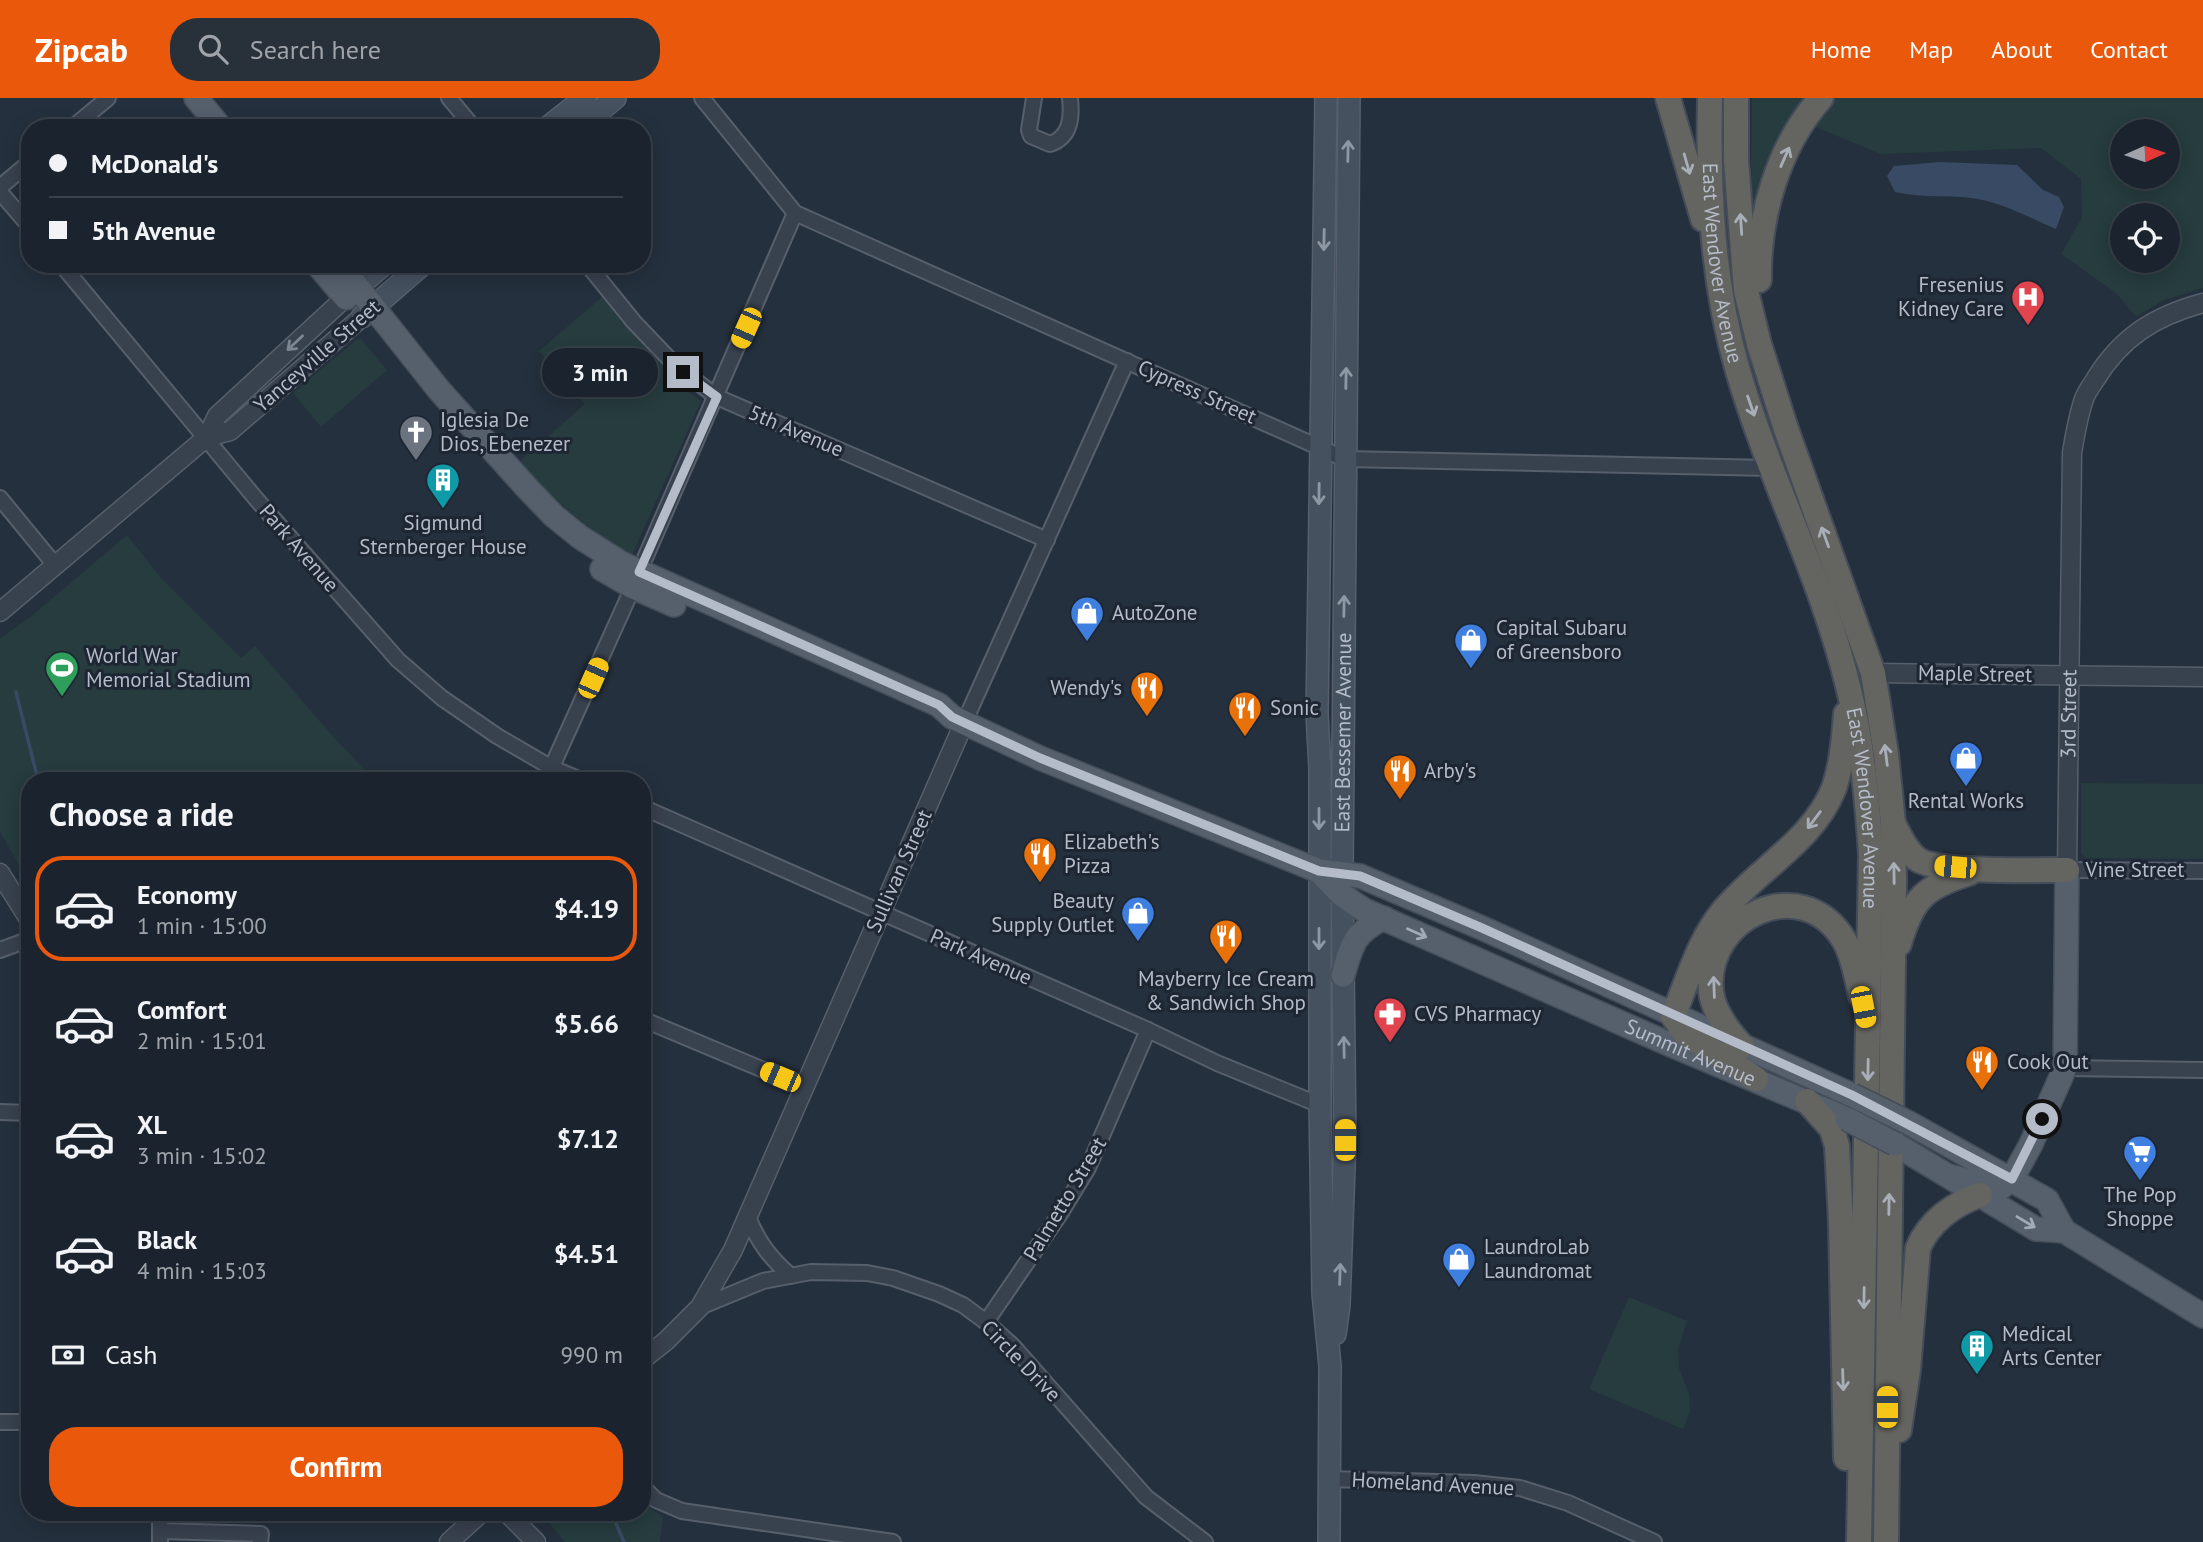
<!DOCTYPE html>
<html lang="en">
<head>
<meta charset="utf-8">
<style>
	body { margin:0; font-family:"PT Sans",sans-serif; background:#28303a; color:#f1f3f6; height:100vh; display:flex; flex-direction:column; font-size:26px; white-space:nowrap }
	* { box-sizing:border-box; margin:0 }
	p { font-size:23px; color:#a0a4aa }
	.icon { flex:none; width:38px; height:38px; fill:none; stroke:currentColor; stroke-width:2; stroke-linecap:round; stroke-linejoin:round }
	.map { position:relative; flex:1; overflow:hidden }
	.details { position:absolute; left:21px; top:674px; width:630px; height:749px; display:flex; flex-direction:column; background:#1b242e; border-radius:28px; box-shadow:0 4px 18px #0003,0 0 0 2px #39414a }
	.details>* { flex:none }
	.banner { position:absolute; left:21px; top:21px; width:630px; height:154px; border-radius:28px; box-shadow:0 4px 18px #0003,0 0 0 2px #39414a; display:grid; align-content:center; height:154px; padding:0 28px; background:#1b242e }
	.needle { width:46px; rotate:87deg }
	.fabs { position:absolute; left:2110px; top:21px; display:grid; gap:14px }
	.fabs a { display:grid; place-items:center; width:70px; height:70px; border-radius:50%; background:#1b242e; box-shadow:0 4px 18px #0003,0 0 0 2px #39414a; font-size:35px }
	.end { position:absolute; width:32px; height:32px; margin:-16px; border:9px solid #b4bcc9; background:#111; box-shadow:0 0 0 4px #111 }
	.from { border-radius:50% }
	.bubble { position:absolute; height:49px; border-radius:24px; background:#1b242e; box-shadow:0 4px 18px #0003,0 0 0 2px #39414a; font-size:23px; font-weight:700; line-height:49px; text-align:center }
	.car { position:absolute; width:21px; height:42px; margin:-21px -10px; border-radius:9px; box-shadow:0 0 5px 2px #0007; background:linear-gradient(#f5c518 24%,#345 0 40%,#f5c518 0 76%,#345 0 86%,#f5c518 0) }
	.banner b { display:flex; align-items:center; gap:24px; height:66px; font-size:26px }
	.banner b+b { border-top:2px solid #39414a }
	.banner i { width:18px; height:18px; background:#f1f3f6 }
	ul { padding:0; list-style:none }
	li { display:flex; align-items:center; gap:21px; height:105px; margin:0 14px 10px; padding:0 14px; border:4px solid transparent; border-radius:28px }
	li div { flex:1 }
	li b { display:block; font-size:26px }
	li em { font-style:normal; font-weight:700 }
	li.current { border-color:#ea580c }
	li>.icon { width:63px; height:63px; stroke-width:1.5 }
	h2 { padding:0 28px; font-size:32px; line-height:84px }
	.pay { display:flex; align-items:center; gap:18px; height:77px; padding:0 28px; font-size:26px }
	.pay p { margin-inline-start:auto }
	.button { display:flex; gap:14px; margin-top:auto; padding:14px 28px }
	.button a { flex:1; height:80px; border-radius:28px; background:#ea580c; color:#fff; font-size:28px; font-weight:700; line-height:80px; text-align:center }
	header { display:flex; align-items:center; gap:42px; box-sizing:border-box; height:98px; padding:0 35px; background:#ea580c; color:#fff }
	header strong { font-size:33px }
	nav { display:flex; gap:38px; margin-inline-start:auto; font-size:24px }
	.search { width:490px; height:63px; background:#28303a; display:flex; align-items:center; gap:18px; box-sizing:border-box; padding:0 24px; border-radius:28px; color:#a0a4aa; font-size:26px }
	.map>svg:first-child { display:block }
</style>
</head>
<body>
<header>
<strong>Zipcab</strong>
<div class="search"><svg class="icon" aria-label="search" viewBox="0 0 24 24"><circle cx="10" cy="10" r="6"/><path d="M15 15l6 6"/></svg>Search here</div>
<nav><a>Home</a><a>Map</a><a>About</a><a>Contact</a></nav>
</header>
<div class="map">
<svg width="2203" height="1444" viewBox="0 0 2203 1444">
	<rect width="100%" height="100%" fill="#24303d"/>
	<g fill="#263c3e" fill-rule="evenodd">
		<polygon points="1752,0 1813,0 1754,136 1751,66"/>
		<path d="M1832,0H2203V190L2164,202L2136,219L2116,195L2061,156L2082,119L2081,81L2041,50L1881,56L1813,28ZM2123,33H2168V79H2123ZM2123,117H2168V163H2123Z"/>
		<path d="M602,199L679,287L701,303L632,457C588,432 553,401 519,364L585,306L539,253Z"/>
		<polygon points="361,241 387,272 321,329 293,295 356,242"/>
		<polygon points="127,437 162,481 241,560 255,548 337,643 375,682 30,682 30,786 0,734 0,541 35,515"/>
		<polygon points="2081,685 2203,686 2203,761 2086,760 2081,755"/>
		<polygon points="1629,1199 1687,1223 1678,1251 1679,1270 1689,1296 1690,1314 1683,1331 1589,1291"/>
		<polygon points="642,1405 663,1419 660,1444 565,1444 540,1414 642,1414"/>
	</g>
	<path fill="#394b64" d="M1940,64L2017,67L2043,92L2059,99L2064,109L2056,131C2030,120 2005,106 1978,101C1950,96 1925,101 1895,94L1887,78L1894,68Z"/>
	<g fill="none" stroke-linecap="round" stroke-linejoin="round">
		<g stroke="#394b64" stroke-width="3.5">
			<polyline points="16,594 38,682"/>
			<polyline points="611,1414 624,1444"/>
		</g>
		<g stroke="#565f6b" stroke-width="18">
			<g id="minor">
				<polyline points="449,0 474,30"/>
				<polyline points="702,0 795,115 1345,361 1771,370"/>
				<path d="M1034,0L1029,32L1031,38L1050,46C1071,39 1072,19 1070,0"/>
				<polyline points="72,30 108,0"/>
				<polyline points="0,89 30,64"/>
				<polyline points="0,94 30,129"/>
				<polyline points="61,166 257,402 398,562 442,600 497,638 552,670 581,682"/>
				<polyline points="587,166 634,224 676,268 717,299 1047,442"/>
				<polyline points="0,400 55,467"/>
				<polyline points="639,474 795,115"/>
				<polyline points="964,625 1127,263"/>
				<polyline points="546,682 633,489"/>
				<polyline points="642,709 1148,932 1217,965 1320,1007"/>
				<polyline points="2067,772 2203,773"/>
				<polyline points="0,852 30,841"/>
				<polyline points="642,921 804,989"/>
				<polyline points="2065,970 2203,972"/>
				<polyline points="0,1014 30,1015"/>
				<path d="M748,1119C758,1144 770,1160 791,1178"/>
				<polyline points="700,1209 763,1183 811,1174 867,1175 893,1180 939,1196 963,1207 986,1224 1012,1247 1146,1399 1205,1444"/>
				<polyline points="986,1224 1060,1116 1088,1070 1148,932"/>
				<polyline points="0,1324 30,1324"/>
				<polyline points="1328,1381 1474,1385 1520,1390 1568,1405 1654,1444"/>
				<polyline points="642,1388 656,1402 682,1413 893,1444"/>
				<polyline points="160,1433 261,1436 260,1444"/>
				<polyline points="160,1444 160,1414"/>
			</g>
		</g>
		<g stroke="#565f6b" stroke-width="21">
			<g id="tertiary">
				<polyline points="207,339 230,333 362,219"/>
				<polyline points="0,514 207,339 217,318 346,199"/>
				<polyline points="1873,575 2203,579"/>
				<path id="s1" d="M2067,772L2072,355C2075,337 2078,318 2084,301C2086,295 2091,288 2095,282C2121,239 2155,218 2203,205"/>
				<polyline points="0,775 30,823"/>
				<polyline points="642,1262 666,1243 700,1209 733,1152 964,625"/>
				<polyline points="506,1414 536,1444"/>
				<polyline points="449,1444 482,1414"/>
			</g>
		</g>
		<g stroke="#565f6b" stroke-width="24">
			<g id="secondary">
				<polyline points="1326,0 1317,616 1320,670 1320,1007 1323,1195 1330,1268 1329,1444"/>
				<polyline points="547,30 585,0"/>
				<polyline points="580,30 615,0"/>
				<polyline points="346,199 384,166"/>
				<polyline points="362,219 423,166"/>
				<path id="s2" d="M1335,1236L1339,1207L1345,1042L1342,776L1349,0"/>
			</g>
		</g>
		<g stroke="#444d59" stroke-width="26">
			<g id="primary">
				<polyline points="196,0 221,30"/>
				<polyline points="317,166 346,200"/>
				<polyline points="339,166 439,292 528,391 554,418 580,439 621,465 939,607 952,619 1040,660 1319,773 1360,778 1482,830 1852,997"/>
				<polyline points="602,471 633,489 674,507"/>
				<path id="s3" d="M1319,773L1342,797L1364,812L1669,946L1847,1021"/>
				<path d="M1343,877C1352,847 1353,835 1384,820"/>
				<polyline points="1909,1025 2047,1102 2064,1133"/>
				<polyline points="1895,1046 2036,1131 2064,1133 2203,1218"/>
				<polyline points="1949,1078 1999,1091 2012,1081 2031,1046 2065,970 2067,772"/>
			</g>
		</g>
		<g stroke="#434c58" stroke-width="28">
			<g id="trunk">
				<polyline points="1668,0 1703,121"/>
				<path id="s4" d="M1710,0C1708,92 1712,184 1738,273C1769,380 1822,480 1848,588C1862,643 1867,699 1871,756L1859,1444"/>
				<polyline points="1736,0 1736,62 1746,193 1759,246 1786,331 1873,575 1886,656 1893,725 1894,781 1886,1444"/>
				<path d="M1759,182C1758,119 1778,48 1821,0"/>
				<path d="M1893,725C1899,737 1906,753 1917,761C1935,775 2039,772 2067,772"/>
				<path d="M1899,846C1912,800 1925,789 1969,775"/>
				<path d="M1742,948C1729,934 1713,913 1711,893C1704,818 1802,773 1844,842C1853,857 1857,880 1861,898"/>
				<path d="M1756,981L1685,935L1673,918C1688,882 1699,842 1724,812C1759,770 1813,743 1834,690C1842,667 1844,640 1846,616"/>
				<polyline points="1807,1003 1832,1031 1837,1048 1841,1123 1846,1360"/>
				<path d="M1899,1332L1908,1272L1918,1150C1929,1124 1953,1106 1980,1097"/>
			</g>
		</g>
		<use href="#minor" stroke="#38414e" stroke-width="14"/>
		<use href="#tertiary" stroke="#38414e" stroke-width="18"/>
		<use href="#secondary" stroke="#465160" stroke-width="21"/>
		<use href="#primary" stroke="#56606d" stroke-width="23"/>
		<use href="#trunk" stroke="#646461" stroke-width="24"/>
		<g stroke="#444d59" stroke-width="26" stroke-linecap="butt">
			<g id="primary-bridge">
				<polyline points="1852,997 1909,1025"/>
				<polyline points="1847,1021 1895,1046"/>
			</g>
		</g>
		<use href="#primary-bridge" stroke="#56606d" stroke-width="23"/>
	</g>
	<defs><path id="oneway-shaft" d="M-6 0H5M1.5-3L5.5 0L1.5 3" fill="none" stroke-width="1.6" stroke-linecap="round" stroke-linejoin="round" transform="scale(1.75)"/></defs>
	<g stroke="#8e97a4">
		<use href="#oneway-shaft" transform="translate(1348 53) rotate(-89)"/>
		<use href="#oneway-shaft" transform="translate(1324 142) rotate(91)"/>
		<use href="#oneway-shaft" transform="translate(1346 280) rotate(-89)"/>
		<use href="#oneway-shaft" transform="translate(1319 396) rotate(91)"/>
		<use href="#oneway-shaft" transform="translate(1344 508) rotate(-89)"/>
		<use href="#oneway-shaft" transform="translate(1319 721) rotate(90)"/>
		<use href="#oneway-shaft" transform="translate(1319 841) rotate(90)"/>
		<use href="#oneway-shaft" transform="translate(1344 949) rotate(-91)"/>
		<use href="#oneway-shaft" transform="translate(1340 1176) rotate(-88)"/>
	</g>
	<g stroke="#a8afb9">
		<use href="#oneway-shaft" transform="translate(1785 59) rotate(-66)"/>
		<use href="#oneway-shaft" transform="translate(1687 66) rotate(74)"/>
		<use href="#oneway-shaft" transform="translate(1741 126) rotate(-94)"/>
		<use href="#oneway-shaft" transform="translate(1751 308) rotate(71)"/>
		<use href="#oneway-shaft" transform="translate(1825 439) rotate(-110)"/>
		<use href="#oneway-shaft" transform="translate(1886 657) rotate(-97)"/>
		<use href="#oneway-shaft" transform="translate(1814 722) rotate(127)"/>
		<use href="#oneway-shaft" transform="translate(1894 775) rotate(-91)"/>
		<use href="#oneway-shaft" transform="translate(1714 889) rotate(-92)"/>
		<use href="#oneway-shaft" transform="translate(1868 972) rotate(91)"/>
		<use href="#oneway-shaft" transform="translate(1889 1106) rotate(-89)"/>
		<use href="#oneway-shaft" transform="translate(1864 1200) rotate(91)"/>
		<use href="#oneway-shaft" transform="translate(1843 1282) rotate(88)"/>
	</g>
	<use stroke="#7c8592" href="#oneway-shaft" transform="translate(295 245) rotate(137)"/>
	<g stroke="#a1aab7">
		<use href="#oneway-shaft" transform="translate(1417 835) rotate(24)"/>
		<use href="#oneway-shaft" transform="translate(2026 1124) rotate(31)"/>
	</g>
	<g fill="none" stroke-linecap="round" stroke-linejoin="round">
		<polyline stroke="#b4bcc9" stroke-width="9" points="683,274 717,299 639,474 939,607 952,619 1040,660 1319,773 1360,778 1482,830 1852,997 2012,1081 2042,1021"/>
	</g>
	<defs>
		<g id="hospital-pin" transform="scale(1.75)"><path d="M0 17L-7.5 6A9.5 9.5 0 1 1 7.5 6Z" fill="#e0444e" stroke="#1d2632"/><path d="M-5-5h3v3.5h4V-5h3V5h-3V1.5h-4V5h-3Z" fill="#fff"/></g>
		<g id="church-pin" transform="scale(1.75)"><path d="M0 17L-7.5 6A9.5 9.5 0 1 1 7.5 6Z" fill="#6b7280" stroke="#1d2632"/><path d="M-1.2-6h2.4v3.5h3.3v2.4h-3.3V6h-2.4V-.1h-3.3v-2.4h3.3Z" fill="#fff"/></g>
		<g id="building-pin" transform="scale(1.75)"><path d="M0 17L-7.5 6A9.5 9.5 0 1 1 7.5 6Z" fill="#0f9aa8" stroke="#1d2632"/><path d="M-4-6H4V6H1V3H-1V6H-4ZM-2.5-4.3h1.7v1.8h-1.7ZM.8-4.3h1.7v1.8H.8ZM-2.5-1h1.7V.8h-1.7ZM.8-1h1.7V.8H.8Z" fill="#fff"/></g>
		<g id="shop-pin" transform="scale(1.75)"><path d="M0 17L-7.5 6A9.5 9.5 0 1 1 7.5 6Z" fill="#3f7fe0" stroke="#1d2632"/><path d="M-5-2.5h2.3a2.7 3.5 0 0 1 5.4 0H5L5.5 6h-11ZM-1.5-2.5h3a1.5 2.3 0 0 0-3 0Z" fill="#fff"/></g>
		<g id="stadium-pin" transform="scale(1.75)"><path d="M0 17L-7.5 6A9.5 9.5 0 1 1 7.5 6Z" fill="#2e9e5b" stroke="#1d2632"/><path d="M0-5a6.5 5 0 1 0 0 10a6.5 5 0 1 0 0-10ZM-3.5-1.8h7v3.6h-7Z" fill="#fff"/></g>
		<g id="restaurant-pin" transform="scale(1.75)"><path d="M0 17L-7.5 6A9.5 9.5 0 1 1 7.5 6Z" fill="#e8710a" stroke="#1d2632"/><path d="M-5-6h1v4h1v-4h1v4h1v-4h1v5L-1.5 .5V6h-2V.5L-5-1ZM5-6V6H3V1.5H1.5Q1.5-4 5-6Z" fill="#fff"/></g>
		<g id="pharmacy-pin" transform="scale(1.75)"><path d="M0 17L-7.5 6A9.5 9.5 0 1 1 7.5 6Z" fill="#e0444e" stroke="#1d2632"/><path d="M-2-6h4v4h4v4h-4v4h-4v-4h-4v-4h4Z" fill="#fff"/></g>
		<g id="supermarket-pin" transform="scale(1.75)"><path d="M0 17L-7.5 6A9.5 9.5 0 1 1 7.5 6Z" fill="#3f7fe0" stroke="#1d2632"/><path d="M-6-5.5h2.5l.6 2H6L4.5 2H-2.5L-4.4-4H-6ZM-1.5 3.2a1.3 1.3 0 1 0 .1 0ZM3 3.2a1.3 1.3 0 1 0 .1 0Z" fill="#fff"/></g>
	</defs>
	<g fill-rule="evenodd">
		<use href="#hospital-pin" x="2028" y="199"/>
		<use href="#church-pin" x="416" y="334"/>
		<use href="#building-pin" x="443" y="382"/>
		<use href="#shop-pin" x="1087" y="515"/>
		<use href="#shop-pin" x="1471" y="542"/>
		<use href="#stadium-pin" x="62" y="570"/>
		<use href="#restaurant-pin" x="1147" y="590"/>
		<use href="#restaurant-pin" x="1245" y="610"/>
		<use href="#shop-pin" x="1966" y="660"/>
		<use href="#restaurant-pin" x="1400" y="673"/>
		<use href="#restaurant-pin" x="1040" y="756"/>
		<use href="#shop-pin" x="1138" y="815"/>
		<use href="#restaurant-pin" x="1226" y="838"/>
		<use href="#pharmacy-pin" x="1390" y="916"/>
		<use href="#restaurant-pin" x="1982" y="964"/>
		<use href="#supermarket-pin" x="2140" y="1054"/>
		<use href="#shop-pin" x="1459" y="1161"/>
		<use href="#building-pin" x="1977" y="1248"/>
	</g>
	<g text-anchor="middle" stroke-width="6" stroke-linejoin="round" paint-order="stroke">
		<g font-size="21" fill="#b4bcc9" stroke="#1d2632">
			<text dy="7" stroke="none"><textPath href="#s4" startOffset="166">East Wendover Avenue</textPath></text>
			<text transform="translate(317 258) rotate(-41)" y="7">Yanceyville Street</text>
			<text transform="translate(1197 294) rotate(24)" y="7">Cypress Street</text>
			<text transform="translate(796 333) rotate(23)" y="7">5th Avenue</text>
			<text transform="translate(299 450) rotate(49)" y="7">Park Avenue</text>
			<text transform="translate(1975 576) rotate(1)" y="7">Maple Street</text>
			<text dy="7" stroke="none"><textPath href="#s1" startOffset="156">3rd Street</textPath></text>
			<text dy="7" stroke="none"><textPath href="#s2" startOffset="602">East Bessemer Avenue</textPath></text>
			<text dy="7" stroke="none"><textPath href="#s4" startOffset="733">East Wendover Avenue</textPath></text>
			<text x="2135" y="779">Vine Street</text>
			<text transform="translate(899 773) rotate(-66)" y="7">Sullivan Street</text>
			<text transform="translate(981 859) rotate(24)" y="7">Park Avenue</text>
			<text dy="7" stroke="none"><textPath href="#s3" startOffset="416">Summit Avenue</textPath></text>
			<text transform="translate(1065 1101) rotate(-59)" y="7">Palmetto Street</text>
			<text transform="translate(1021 1263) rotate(46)" y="7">Circle Drive</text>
			<text transform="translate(1433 1386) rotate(3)" y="7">Homeland Avenue</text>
		</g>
		<g font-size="21" fill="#b4bcc9" stroke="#1d2632" text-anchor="start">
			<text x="2004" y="194" text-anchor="end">Fresenius<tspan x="2004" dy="24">Kidney Care</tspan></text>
			<text x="440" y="329">Iglesia De<tspan x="440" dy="24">Dios, Ebenezer</tspan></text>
			<text x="443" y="432" text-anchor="middle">Sigmund<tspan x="443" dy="24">Sternberger House</tspan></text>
			<text x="1112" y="522">AutoZone</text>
			<text x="1496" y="537">Capital Subaru<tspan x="1496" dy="24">of Greensboro</tspan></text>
			<text x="86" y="565">World War<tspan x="86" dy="24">Memorial Stadium</tspan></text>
			<text x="1122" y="597" text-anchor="end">Wendy's</text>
			<text x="1270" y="617">Sonic</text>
			<text x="1424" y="680">Arby's</text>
			<text x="1966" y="710" text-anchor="middle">Rental Works</text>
			<text x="1064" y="751">Elizabeth's<tspan x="1064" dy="24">Pizza</tspan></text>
			<text x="1114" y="810" text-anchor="end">Beauty<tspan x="1114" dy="24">Supply Outlet</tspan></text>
			<text x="1226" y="888" text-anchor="middle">Mayberry Ice Cream<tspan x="1226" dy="24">&amp; Sandwich Shop</tspan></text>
			<text x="1414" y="923">CVS Pharmacy</text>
			<text x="2007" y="971">Cook Out</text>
			<text x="2140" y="1104" text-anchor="middle">The Pop<tspan x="2140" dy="24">Shoppe</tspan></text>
			<text x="1484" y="1156">LaundroLab<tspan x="1484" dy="24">Laundromat</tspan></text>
			<text x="2002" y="1243">Medical<tspan x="2002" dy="24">Arts Center</tspan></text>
		</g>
	</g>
</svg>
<div class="fabs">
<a><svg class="needle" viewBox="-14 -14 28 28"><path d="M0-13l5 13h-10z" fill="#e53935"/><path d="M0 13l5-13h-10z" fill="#a0a4aa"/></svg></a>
<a><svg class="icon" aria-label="locate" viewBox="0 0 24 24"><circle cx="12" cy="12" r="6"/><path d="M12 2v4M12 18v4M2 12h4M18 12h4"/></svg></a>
</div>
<i class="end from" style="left:2042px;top:1021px"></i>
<i class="end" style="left:683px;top:274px"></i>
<div class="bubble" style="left:542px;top:250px;width:116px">3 min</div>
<i class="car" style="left:746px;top:230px;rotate:204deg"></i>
<i class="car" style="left:593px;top:580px;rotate:24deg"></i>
<i class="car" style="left:1955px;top:769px;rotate:275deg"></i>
<i class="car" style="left:1863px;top:909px;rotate:169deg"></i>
<i class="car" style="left:780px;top:979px;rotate:293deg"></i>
<i class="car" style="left:1345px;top:1042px;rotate:0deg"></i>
<i class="car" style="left:1887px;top:1309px;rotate:0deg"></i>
<div class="banner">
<b><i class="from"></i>McDonald's</b>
<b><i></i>5th Avenue</b>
</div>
<section class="details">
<h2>Choose a ride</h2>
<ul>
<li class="current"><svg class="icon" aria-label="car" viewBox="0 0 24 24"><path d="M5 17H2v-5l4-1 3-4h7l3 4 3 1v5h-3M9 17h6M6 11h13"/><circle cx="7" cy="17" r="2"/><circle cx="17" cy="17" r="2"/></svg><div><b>Economy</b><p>1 min · 15:00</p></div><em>$4.19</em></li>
<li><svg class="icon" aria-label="car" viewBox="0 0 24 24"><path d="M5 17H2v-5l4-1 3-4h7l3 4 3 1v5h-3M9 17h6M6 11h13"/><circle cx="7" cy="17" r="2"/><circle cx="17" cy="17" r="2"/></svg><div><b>Comfort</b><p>2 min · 15:01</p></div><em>$5.66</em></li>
<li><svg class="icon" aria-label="car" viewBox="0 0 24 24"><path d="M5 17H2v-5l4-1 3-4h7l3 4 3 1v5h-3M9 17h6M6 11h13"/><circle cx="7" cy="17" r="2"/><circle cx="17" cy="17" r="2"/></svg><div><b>XL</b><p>3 min · 15:02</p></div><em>$7.12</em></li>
<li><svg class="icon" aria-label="car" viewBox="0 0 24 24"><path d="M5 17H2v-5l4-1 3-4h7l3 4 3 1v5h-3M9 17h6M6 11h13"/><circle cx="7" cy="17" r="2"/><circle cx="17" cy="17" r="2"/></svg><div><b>Black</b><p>4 min · 15:03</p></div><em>$4.51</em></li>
</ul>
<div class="pay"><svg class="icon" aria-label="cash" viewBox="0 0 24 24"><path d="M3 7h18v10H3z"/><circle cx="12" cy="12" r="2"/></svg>Cash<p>990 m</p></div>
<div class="button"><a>Confirm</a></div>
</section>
</div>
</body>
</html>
